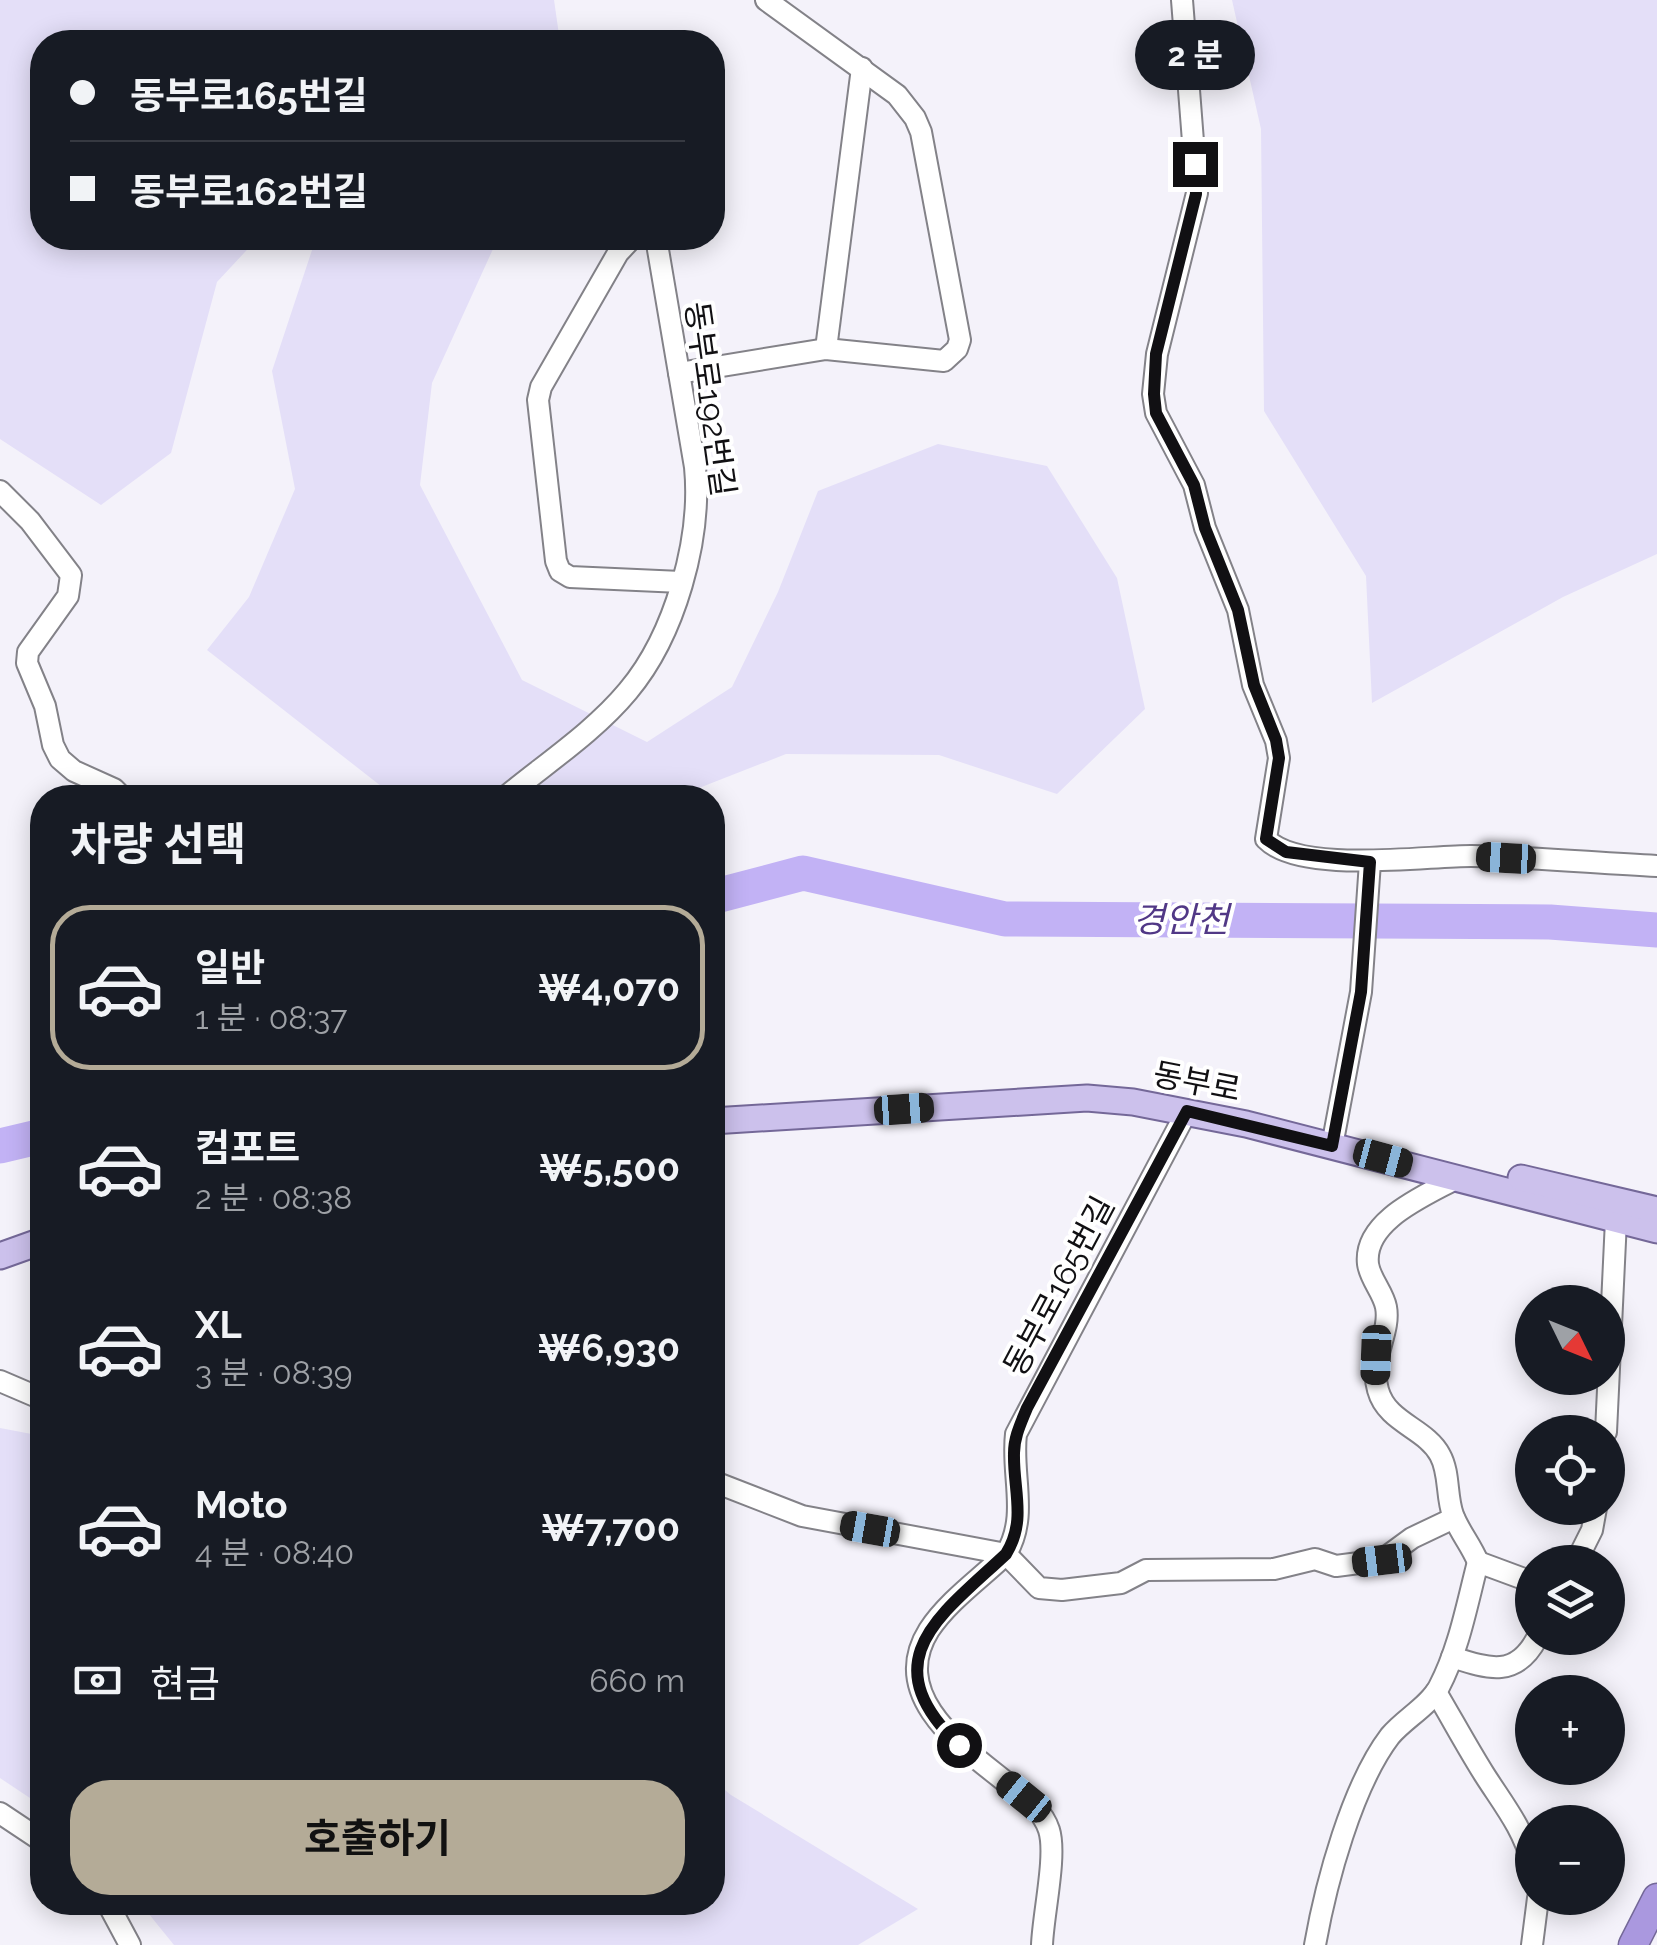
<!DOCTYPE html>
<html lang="ko">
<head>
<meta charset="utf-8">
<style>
	body { margin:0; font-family:Raleway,"Noto Sans KR",sans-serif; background:#242831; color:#f1f3f6; height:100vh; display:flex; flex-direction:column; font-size:38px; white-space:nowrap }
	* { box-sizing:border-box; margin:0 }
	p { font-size:32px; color:#9ea1a6 }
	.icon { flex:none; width:55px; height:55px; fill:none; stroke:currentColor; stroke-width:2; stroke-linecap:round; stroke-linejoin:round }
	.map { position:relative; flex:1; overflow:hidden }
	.panel { position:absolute; left:30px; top:785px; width:695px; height:1130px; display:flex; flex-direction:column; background:#171b24; border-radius:40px; box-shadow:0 5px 25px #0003 }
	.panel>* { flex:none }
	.guide { position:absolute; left:30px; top:30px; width:695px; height:220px; border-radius:40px; box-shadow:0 5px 25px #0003; display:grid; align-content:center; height:220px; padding:0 40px; background:#171b24 }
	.needle { width:65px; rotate:133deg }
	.buttons { position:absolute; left:1515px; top:1285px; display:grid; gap:20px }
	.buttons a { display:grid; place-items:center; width:110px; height:110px; border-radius:50%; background:#171b24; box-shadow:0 5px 25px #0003; font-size:50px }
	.end { position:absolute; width:45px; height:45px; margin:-22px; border:12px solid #111013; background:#fff; box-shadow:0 0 0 5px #fff }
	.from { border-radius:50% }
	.bubble { position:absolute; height:70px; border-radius:35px; background:#171b24; box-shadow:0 5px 25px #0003; font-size:32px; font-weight:700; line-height:70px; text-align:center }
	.car { position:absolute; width:30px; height:60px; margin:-30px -15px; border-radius:12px; box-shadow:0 0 8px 2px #0007; background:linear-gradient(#222 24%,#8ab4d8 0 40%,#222 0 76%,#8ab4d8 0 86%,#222 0) }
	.guide b { display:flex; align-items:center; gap:35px; height:95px; font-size:38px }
	.guide b+b { border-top:2px solid #363941 }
	.guide i { width:25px; height:25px; background:#f1f3f6 }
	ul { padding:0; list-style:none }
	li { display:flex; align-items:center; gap:30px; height:165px; margin:0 20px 15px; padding:0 20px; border:5px solid transparent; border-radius:40px }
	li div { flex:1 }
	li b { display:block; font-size:38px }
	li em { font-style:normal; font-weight:700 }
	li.current { border-color:#b4ab97 }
	li>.icon { width:90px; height:90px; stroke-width:1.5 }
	h2 { padding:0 40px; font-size:45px; line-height:120px }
	.pay { display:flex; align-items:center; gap:25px; height:110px; padding:0 40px; font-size:38px }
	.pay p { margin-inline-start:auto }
	.action { display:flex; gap:20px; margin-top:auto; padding:20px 40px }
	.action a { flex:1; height:115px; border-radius:40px; background:#b4ab97; color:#111; font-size:40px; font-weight:700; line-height:115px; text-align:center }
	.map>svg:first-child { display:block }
</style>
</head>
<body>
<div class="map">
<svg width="1657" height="1945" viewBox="0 0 1657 1945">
	<rect width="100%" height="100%" fill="#f4f2fa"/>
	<g fill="#e4dff8">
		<polygon points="0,0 554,0 560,42 42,42 42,238 258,238 217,282 171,453 101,505 0,439"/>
		<polygon points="1232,0 1657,0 1657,554 1563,597 1372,703 1366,576 1264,411 1261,129"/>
		<polygon points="316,238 498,238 432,383 420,485 522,680 647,742 732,687 778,592 818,491 938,444 1047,466 1117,578 1145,709 1057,794 939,755 786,754 676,797 395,797 207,650 249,597 295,489 272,371"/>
		<polygon points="0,1428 42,1436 42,1806 0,1778"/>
		<polygon points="713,1780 731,1795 918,1909 858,1945 174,1945 140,1903 712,1902"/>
	</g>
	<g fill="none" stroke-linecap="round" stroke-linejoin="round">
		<g stroke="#c2b2f5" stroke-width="35">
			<polyline points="712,897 803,873 1005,919 1550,922 1657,930"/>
			<polyline points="0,1146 42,1136"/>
		</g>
		<g stroke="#838288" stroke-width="24">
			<g id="minor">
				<path d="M1182,0L1197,193L1157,354L1153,394L1156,413L1194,485L1205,528L1238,610L1253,685L1276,741L1279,758L1266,839C1300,874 1423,856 1471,856C1533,857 1595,863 1657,866"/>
				<polyline points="632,238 618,253 541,387 538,400 556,561 560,571 570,577 681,582"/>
				<polyline points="826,349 862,68"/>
				<polyline points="679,373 826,349 944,361 957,349 960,340 921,132 915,118 897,95 766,0"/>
				<polyline points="0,491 30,521 71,575 68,596 28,652 27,663 45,706 53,745 60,759 74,771 114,789 123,798"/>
				<path d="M504,798C545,764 594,732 628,691C675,635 702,539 695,467L656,238"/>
				<polyline points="1332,1146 1361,992 1370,862"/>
				<path d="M1457,1178C1427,1195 1363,1220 1368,1264C1370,1279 1383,1292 1386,1307C1391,1333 1369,1359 1378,1390C1387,1423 1426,1428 1440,1455C1450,1473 1446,1496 1453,1515C1459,1531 1471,1545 1478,1562"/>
				<polyline points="0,1381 42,1399"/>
				<polyline points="1606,1432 1616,1220"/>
				<polyline points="712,1481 802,1516 1006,1554 1039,1588 1062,1590 1121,1583 1146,1570 1274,1569 1315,1559 1336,1566 1382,1560 1412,1538 1454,1518"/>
				<polyline points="1576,1562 1592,1530 1596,1508"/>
				<path d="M1452,1657C1489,1669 1516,1678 1537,1638"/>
				<path d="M1436,1692C1452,1719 1467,1747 1484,1774C1503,1804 1523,1828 1532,1863"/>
				<polyline points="0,1813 42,1841"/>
				<polyline points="107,1902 130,1945"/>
				<path d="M1042,1945C1043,1915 1057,1855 1049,1830C1042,1808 1019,1793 1002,1779C958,1744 889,1694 929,1630C948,1601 981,1578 1006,1554C1029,1516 1011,1475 1016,1434L1187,1111"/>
				<path d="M1315,1945C1326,1883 1352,1786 1390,1736C1404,1719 1429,1706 1439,1687C1459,1649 1467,1604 1478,1562L1532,1582"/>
				<polyline points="1532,1945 1538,1898"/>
			</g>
		</g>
		<g stroke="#746898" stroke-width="29">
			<g id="major">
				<polyline points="712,1121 1087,1098 1133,1102 1246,1124 1657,1230"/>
				<polyline points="1521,1178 1657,1210"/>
				<polyline points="0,1256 42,1241"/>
			</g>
		</g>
		<g stroke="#746898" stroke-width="31">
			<polyline id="highway" points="1633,1945 1657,1898"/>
		</g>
		<use href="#minor" stroke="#fff" stroke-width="20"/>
		<use href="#major" stroke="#ccc1ec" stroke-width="25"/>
		<use href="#highway" stroke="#aa98df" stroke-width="28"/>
	</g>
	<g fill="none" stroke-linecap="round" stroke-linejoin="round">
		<path stroke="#111013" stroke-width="12" d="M959,1745C870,1660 941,1615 1006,1554C1027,1520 1013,1490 1014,1453C1014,1437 1021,1423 1027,1408L1187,1111L1332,1146L1361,992L1370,862L1286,852L1266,839L1279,758L1276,740L1254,685L1238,610L1205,528L1194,485L1156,413L1154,394L1156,354L1196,194L1195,164"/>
	</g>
	<g text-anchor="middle" stroke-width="8" stroke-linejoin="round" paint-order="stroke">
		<g font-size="32" fill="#111013" stroke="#fff">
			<text transform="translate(710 399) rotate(82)" y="11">동부로192번길</text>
			<text transform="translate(1197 1082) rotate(11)" y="11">동부로</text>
			<text transform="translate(1059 1286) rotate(-62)" y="11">동부로165번길</text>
		</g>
		<g font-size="35" font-style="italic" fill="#513886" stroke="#fff">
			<text x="1181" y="932">경안천</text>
		</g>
	</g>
</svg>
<div class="buttons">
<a><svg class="needle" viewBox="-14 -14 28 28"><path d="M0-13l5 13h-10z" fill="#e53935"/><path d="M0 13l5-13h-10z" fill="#9ea1a6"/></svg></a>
<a><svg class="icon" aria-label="locate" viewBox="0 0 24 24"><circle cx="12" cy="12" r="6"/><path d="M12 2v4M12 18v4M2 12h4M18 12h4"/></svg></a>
<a><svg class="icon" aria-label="layers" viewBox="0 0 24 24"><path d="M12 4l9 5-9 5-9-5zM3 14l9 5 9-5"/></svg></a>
<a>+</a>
<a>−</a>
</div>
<i class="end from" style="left:959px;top:1745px"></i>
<i class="end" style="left:1195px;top:164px"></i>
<div class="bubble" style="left:1135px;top:20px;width:120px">2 분</div>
<i class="car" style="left:1506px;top:858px;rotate:273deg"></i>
<i class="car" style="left:904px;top:1109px;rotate:86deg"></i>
<i class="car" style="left:1383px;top:1158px;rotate:105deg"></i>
<i class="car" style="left:1376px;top:1355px;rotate:182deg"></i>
<i class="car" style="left:870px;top:1529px;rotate:280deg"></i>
<i class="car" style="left:1382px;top:1560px;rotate:263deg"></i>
<i class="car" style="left:1024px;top:1797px;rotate:309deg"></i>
<div class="guide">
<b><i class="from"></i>동부로165번길</b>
<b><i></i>동부로162번길</b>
</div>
<section class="panel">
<h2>차량 선택</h2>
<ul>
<li class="current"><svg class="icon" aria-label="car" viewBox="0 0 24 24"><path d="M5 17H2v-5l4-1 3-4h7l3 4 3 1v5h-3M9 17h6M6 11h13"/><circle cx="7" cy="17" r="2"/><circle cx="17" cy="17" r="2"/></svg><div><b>일반</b><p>1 분 · 08:37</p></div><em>₩4,070</em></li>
<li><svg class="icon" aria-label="car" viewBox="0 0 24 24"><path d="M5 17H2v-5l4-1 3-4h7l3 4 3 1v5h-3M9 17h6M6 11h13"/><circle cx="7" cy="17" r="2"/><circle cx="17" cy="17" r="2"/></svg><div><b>컴포트</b><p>2 분 · 08:38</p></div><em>₩5,500</em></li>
<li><svg class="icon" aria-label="car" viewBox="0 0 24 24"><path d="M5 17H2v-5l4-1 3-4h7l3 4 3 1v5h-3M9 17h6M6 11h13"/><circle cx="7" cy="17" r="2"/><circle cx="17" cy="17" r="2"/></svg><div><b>XL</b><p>3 분 · 08:39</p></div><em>₩6,930</em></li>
<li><svg class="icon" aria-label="car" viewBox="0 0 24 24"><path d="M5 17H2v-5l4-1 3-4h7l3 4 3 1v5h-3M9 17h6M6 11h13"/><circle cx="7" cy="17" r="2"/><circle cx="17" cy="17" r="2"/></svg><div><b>Moto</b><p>4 분 · 08:40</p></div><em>₩7,700</em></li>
</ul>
<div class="pay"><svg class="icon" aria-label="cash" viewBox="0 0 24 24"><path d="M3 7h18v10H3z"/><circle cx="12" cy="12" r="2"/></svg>현금<p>660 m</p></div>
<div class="action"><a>호출하기</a></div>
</section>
</div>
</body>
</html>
